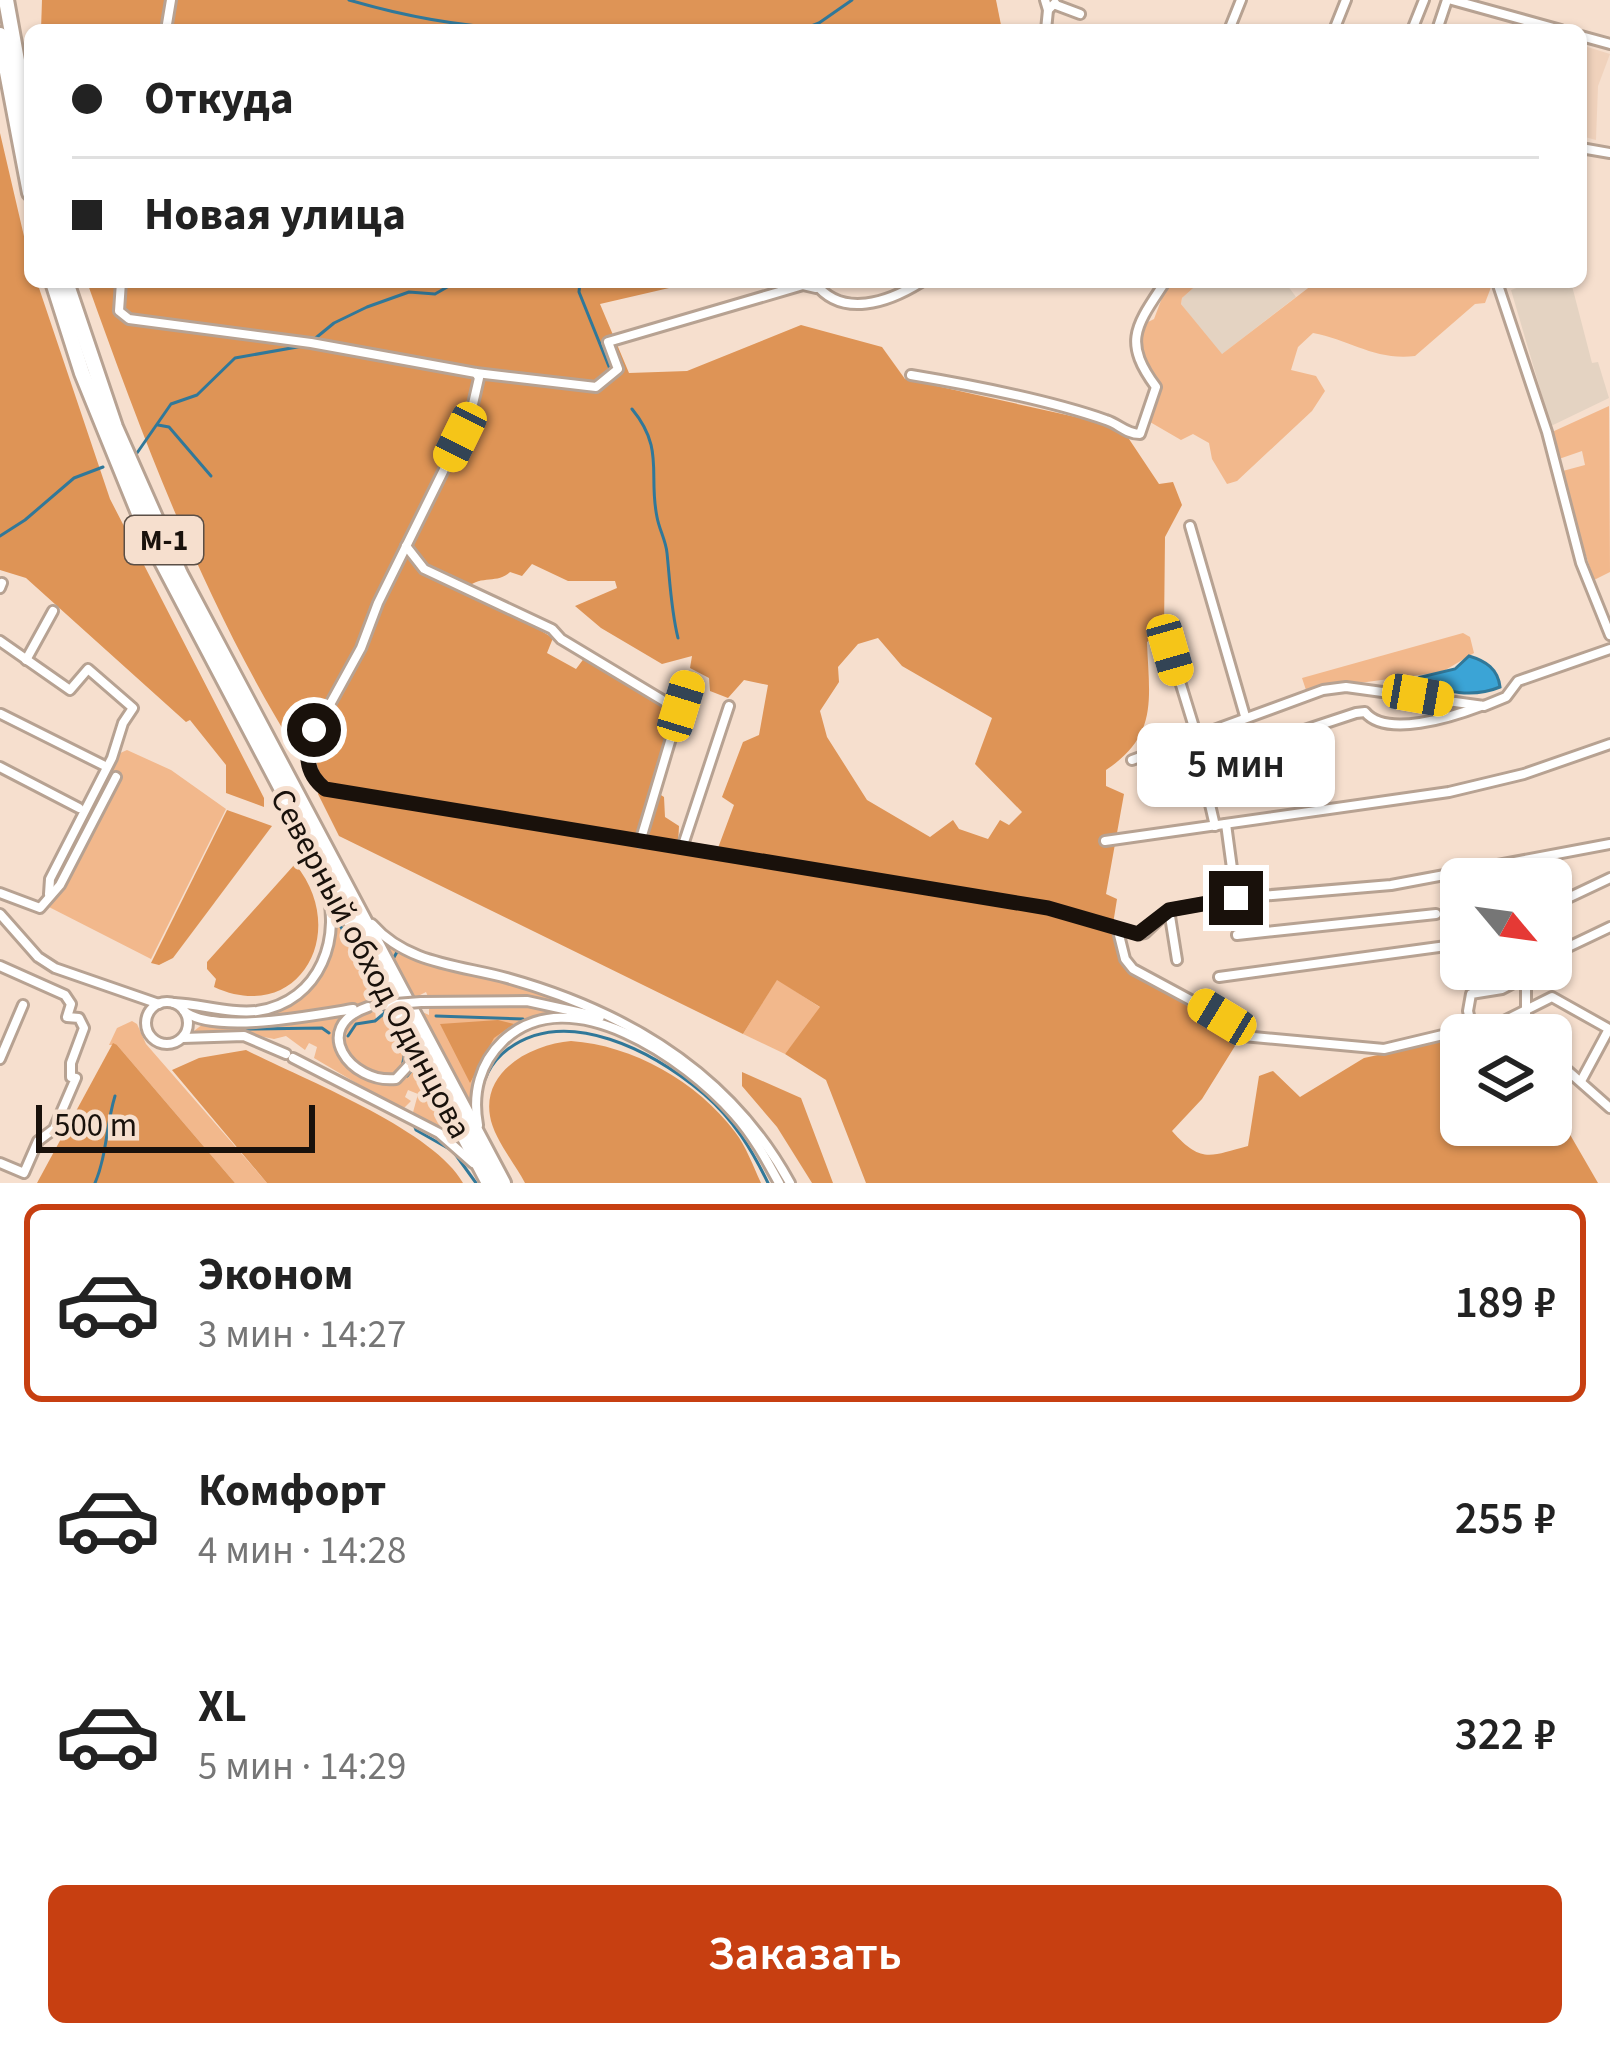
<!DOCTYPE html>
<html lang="ru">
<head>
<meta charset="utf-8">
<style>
	body { margin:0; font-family:"Source Sans 3",sans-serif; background:#f6f6f6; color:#222; height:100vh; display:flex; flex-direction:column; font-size:45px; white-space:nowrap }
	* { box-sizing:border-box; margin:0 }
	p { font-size:39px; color:#767676 }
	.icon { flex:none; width:66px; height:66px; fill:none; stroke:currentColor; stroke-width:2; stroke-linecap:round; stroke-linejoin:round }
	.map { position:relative; height:1183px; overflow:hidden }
	.drawer { display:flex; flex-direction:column; background:#fff; flex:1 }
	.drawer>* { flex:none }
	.top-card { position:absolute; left:24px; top:24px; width:1563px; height:264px; border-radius:18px; box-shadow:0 3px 9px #0004; display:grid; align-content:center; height:264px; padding:0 48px; background:#fff }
	.needle { width:78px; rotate:119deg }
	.buttons { position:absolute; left:1440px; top:858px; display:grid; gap:24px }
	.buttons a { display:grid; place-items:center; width:132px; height:132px; border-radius:18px; background:#fff; box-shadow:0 3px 9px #0004; font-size:60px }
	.scale { position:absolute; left:36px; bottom:30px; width:279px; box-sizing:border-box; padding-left:12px; border:6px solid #19110b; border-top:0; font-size:33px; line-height:42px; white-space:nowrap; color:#19110b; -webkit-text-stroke:9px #f6dfce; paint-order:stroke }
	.end { position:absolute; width:54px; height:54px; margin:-27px; border:15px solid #19110b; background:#fff; box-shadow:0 0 0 6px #fff }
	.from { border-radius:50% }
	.bubble { position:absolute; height:84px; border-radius:18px; background:#fff; box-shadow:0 3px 9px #0004; font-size:39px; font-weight:600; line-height:84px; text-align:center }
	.car { position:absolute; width:36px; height:72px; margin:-36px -18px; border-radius:15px; box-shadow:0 0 9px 3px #0007; background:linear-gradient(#f5c518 24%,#345 0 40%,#f5c518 0 76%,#345 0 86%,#f5c518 0) }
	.top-card b { display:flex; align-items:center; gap:42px; height:114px; font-size:45px }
	.top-card b+b { border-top:3px solid #e0e0e0 }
	.top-card i { width:30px; height:30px; background:#222 }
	ul { padding:21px 0 0; list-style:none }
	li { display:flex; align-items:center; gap:36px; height:198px; margin:0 24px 18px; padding:0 24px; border:6px solid transparent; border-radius:18px }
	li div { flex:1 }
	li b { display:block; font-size:45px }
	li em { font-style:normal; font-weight:600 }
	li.active { border-color:#c73f11 }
	li>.icon { width:108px; height:108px; stroke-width:1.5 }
	.button { display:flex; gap:24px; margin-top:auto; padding:24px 48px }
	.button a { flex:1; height:138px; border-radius:18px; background:#c73f11; color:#fff; font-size:48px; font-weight:600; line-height:138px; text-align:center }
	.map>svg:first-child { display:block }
</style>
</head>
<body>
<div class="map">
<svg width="1610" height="1183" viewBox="0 0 1610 1183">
	<rect width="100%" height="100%" fill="#f6dfce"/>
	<g fill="#e4d3c2">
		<polygon points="1200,282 1285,282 1296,297 1221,355 1181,304 1182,298"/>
		<polygon points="1533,282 1571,282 1592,363 1598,362 1609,398 1551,426 1511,290"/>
	</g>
	<polygon fill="#f0d2bc" points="1581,45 1610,54 1598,86 1596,140 1581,136"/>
	<g fill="#f2b88c">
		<path d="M1168,282H1200L1182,298L1181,304L1222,354L1316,282H1493L1485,303L1475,304L1415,356C1376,361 1350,340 1313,333L1298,347L1291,370L1316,376L1325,391L1312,411L1237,481L1227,484L1212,459L1209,443L1193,434L1181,440L1150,422L1159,385L1137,351L1146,323L1154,319Z"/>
		<polygon points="1609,406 1610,572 1594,580 1559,472 1585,465 1582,451 1556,460 1552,432"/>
		<polygon points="1463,633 1470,637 1474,653 1442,672 1306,690 1302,678"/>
		<polygon points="127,750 171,770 226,809 151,959 47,906 114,776 108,771 118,754"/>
		<path d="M333,906L385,1001L374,997L375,1003C336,1008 218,1031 189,1010L267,1012L316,979L333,944Z"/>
		<polygon points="378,934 387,943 575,1005 502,996 429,999 426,992 412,999"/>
		<polygon points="777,979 821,1008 785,1054 743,1034"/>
		<path d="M526,1004L574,1016C539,1014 494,1030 482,1068C477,1085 478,1107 476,1125L418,1010L429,1015V1005Z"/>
		<path d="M375,1009L376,1020L386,1010C397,1026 405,1041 408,1063L394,1077C361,1075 339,1060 345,1025L362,1011Z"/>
		<path d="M349,1013C315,1051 371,1100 407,1074L414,1055L464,1150L447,1135L412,1116L418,1094L408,1090L405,1097L411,1101L402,1110L314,1058L317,1047L309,1043L305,1050L286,1036L274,1039L230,1030L190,1034L203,1024L279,1022Z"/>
		<polygon points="132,1021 137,1024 146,1044 267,1183 235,1183 117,1045 109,1045 117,1028"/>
	</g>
	<g fill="#de9456" fill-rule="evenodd">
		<polygon points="42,0 996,0 1002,30 41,30"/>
		<polygon points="0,133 30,262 30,282 37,282 110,499 264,798 264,807 226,793 226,765 190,720 186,722 26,578 0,570"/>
		<path d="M87,282H695L600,304L629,373L687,371L801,325L882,347L905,379L1121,427L1159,484L1173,482L1182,505L1165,537L1164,630L1147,642C1149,698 1159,735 1106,770V786L1124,794L1106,894L1117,899L1113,924L1043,903L718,848L734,805L722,797L743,742L759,735L768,685L744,680L728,698L710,691L709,678L690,668L692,656L662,664L601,628L575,606L617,588L615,581H568L532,564L522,576L510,572C498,584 481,575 468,587L553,638L547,653L576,669L585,657L664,707V745L653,790L664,797L665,817L679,826L678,845L1047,911L1091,921L1114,934C1114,987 1190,989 1221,1021C1227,1027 1231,1038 1235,1046L1202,1099L1172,1131C1201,1164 1210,1156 1248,1146L1259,1076L1273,1071L1300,1097L1364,1058L1461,1037V1125H1551V1121L1561,1119L1598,1183H866L826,1080L785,1054L820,1007L777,980L743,1034L339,836L318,794L321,785L308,762L310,756L298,754C206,607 145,444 87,282ZM878,638L902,666L992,718L975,764L1022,812L1009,825L1000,820L988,839L959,829L953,820L930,837L867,800L827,737L820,711L839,682L838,667L858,644Z"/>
		<polygon points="227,810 272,826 173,958 159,965 151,963"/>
		<path d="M295,864C351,931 299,1026 214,987L216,979L207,969V962Z"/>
		<polygon points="498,1020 514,1024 494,1038 470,1083 440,1024"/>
		<path d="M571,1041C632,1045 698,1082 735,1132C746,1146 753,1166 761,1183H525C515,1164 493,1137 490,1116C482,1069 534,1044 571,1041Z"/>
		<polygon points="113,1043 117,1045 235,1183 37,1183"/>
		<path d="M246,1050C303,1079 434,1130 463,1183H267L172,1070L199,1058Z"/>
		<polygon points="742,1072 801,1098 833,1183 812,1183 777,1127 742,1086"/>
	</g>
	<path fill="#3ba4d6" stroke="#317899" stroke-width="3" d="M1469,656C1486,661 1498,669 1500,687C1476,697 1441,695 1421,677L1455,669Z"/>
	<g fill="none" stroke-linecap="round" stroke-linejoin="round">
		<g stroke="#317899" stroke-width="3">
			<path d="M349,0C407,17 474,29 536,29C566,29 590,23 620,30"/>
			<polyline points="801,30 819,23 852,0"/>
			<polyline points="580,282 579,292 610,369"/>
			<polyline points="312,341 334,323 367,307 409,292 435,294 456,282"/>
			<path d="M632,409C665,449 648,474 657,517C659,529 666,541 667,553C670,582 671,610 678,638"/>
			<polyline points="158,425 169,427 211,476"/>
			<polyline points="137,453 171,404 197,395 235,358 303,346"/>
			<polyline points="0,536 25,520 74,478 103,467"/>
			<polyline points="338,921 405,1051 402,1068"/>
			<polyline points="397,952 393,959 413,998"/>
			<polyline points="418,1007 438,1046"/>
			<polyline points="436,1016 523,1019"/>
			<polyline points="247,1029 322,1028 329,1033"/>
			<polyline points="348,1036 356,1024 375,1021 387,1011"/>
			<polyline points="407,1076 416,1065 453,1136 420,1118"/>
			<path d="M480,1105C481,1082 489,1063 508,1049C568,1005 654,1052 704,1094C734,1120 752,1150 768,1183"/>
			<polyline points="414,1125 416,1130 453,1151 476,1183"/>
			<path d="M95,1183C107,1155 106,1125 115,1096"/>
		</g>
		<g stroke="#b7a292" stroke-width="14">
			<g id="minor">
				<polyline points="1045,0 1048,10 1055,3"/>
				<polyline points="1452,0 1561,30"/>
				<polyline points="1056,5 1080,14"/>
				<polyline points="166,30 171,0"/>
				<polyline points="1046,30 1048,10"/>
				<polyline points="1229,30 1241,0"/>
				<polyline points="1334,30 1346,0"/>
				<polyline points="1412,30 1424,0"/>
				<polyline points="1437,30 1447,0"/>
				<polyline points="1581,36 1610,44"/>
				<polyline points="1581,148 1610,153"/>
				<polyline points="121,282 119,311 129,319 311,343 476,373 596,387 618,369 608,342 803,285 816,288"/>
				<polyline points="1497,282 1547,432 1581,563 1610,635"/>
				<path d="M815,283C842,319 889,302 921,282"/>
				<polyline points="476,373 479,378 470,417 378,603 361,648 306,748 313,776 325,789 1048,908 1138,934 1145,933 1169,910 1236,898 1391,885 1610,844"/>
				<path d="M911,375C971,385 1049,400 1106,420C1119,424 1126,434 1140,434L1156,387C1122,341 1136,326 1165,282"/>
				<polyline points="1190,526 1245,716"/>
				<polyline points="406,546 424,569 552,629 561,639 679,710"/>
				<polyline points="0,588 2,583"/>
				<polyline points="0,641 70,690 88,669 133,708 123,723 112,758 50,879 49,894"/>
				<polyline points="1170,649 1205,763 1202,770 1215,826"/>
				<polyline points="26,660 53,611"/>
				<polyline points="1,714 103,765"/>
				<polyline points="1132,760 1323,690 1346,687 1484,706 1506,697 1518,681 1610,649"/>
				<path d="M1205,763L1356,713L1365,712C1386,738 1452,717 1481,706"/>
				<polyline points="0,767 79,808"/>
				<polyline points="1226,824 1236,898"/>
				<polyline points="1105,841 1449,792 1524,774 1610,744"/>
				<polyline points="640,842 689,678"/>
				<polyline points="682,848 729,706"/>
				<polyline points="0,893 40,908 60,885 116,777"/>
				<polyline points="1551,906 1610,878"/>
				<polyline points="1169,910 1177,960"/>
				<polyline points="0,914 38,957 55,968 159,1004"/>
				<path d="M372,924C407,964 459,965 507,978C625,1011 730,1073 790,1183"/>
				<polyline points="1118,931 1125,959 1133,969 1222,1017 1233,1031 1243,1036 1384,1049 1472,1028 1499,1029 1522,1035"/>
				<polyline points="1237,935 1436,914"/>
				<polyline points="1551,963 1564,949 1610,927"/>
				<polyline points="0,966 65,995 71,1004 67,1017 79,1018 84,1028 71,1063 71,1077 76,1078 54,1129 38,1141 24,1173 0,1163"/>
				<polyline points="1219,977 1461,944"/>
				<polyline points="1526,978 1526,1035"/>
				<polyline points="421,1002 527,1001 600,1017"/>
				<circle cx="167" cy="1023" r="21"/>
				<path d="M174,1003C201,1004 230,1014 257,1011C321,1002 344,935 324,881"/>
				<path d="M368,1007C309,1027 350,1084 396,1079L410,1064L408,1039"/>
				<path d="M184,1011C214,1035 315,1015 353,1009"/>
				<polyline points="1472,1028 1468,1011 1471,994 1502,989 1540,969"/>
				<polyline points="1499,1029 1502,1022 1552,997 1609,1029 1581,1081"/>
				<polyline points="183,1038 244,1036 286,1054"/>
				<polyline points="1551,1056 1610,1108"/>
				<polyline points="293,1058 439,1133 473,1163"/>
				<polyline points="0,1059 23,1005"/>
				<path d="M478,1125C472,1093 480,1063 503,1041C570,977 686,1060 734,1114C753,1135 766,1159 779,1183"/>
			</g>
		</g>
		<g stroke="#b7a292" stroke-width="20">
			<g id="highway">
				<polyline points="6,0 30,132"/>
				<polyline points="0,35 30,193"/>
				<polyline points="53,282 82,373 147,533 489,1183"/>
				<polyline points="66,282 115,427 180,574 503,1183"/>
			</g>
		</g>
		<use href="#minor" stroke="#fff" stroke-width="8"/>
		<use href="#highway" stroke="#fff" stroke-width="14"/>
		<g stroke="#b7a292" stroke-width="14" stroke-linecap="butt">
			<polyline id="minor-bridge" points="383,1005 421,1002"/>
		</g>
		<use href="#minor-bridge" stroke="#fff" stroke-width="8"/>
	</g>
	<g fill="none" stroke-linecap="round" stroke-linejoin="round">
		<path stroke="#19110b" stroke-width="15" d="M314,730C304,753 305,773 325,789L1048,908L1138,934L1169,910L1236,898"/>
	</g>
	<g text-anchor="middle" stroke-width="10" stroke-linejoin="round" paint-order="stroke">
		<rect fill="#f6dfce" stroke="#5b4f46" stroke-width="3" x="125" y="516" width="78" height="48" rx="9"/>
		<g font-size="30" font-weight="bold" fill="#19110b">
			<text x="164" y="550">М-1</text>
		</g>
		<g font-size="33" fill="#19110b" stroke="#f6dfce">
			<text transform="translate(372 963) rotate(62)" y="12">Северный обход Одинцова</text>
		</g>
	</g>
</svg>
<div class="buttons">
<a><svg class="needle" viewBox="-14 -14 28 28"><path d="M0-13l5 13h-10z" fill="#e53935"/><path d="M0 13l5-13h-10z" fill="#767676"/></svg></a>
<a><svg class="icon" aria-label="layers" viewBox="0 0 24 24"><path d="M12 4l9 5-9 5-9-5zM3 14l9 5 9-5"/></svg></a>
</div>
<div class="scale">500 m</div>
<i class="end from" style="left:314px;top:730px"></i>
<i class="end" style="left:1236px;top:898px"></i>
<div class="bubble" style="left:1137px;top:723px;width:198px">5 мин</div>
<i class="car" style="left:460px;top:437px;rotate:206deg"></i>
<i class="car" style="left:1170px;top:650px;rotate:164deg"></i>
<i class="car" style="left:1418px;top:695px;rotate:100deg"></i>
<i class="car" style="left:681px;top:706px;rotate:17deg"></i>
<i class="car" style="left:1222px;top:1017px;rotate:301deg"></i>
<div class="top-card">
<b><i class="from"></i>Откуда</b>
<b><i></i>Новая улица</b>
</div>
</div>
<section class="drawer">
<ul>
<li class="active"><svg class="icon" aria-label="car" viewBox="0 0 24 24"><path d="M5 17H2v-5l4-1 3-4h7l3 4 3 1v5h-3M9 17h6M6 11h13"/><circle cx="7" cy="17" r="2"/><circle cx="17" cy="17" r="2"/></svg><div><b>Эконом</b><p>3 мин · 14:27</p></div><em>189 ₽</em></li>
<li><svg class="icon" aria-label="car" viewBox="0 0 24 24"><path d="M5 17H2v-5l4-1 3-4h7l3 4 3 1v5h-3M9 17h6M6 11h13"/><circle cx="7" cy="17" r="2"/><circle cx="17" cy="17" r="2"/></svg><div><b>Комфорт</b><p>4 мин · 14:28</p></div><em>255 ₽</em></li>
<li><svg class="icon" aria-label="car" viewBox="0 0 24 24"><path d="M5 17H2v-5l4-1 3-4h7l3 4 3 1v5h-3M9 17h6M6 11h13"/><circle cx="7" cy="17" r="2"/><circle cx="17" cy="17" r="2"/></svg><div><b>XL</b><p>5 мин · 14:29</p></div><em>322 ₽</em></li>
</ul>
<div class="button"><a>Заказать</a></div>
</section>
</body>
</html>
